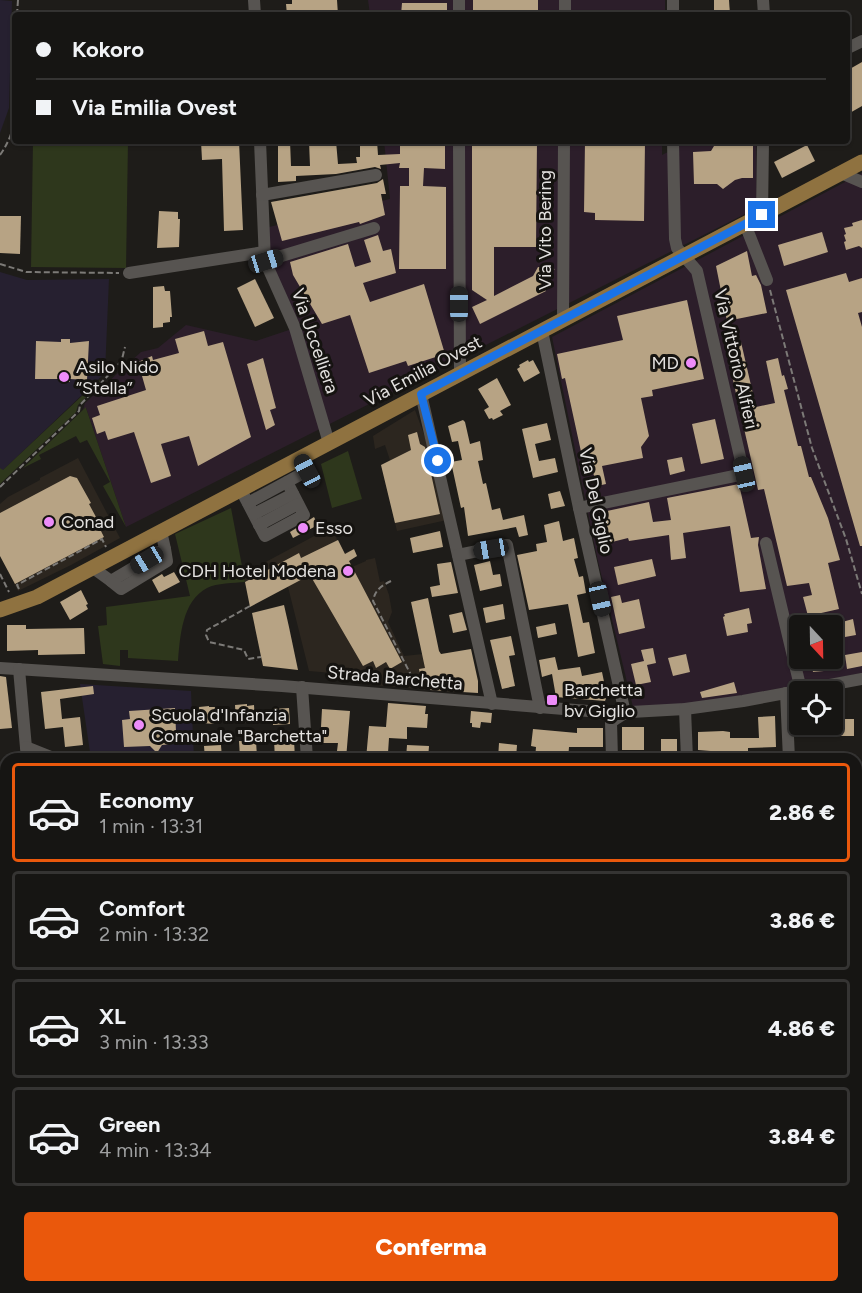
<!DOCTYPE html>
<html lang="it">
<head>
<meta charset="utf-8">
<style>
	body { margin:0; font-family:Figtree,sans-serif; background:#1f1e1c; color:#f1f3f6; height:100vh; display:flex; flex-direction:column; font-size:22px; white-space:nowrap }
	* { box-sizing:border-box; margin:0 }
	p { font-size:20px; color:#9e9fa0 }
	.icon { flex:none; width:33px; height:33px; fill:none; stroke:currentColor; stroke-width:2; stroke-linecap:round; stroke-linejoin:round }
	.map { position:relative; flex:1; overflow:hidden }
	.side { position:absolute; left:0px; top:753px; width:862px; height:540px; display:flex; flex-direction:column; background:#161513; border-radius:18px 18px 0 0; box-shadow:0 2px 4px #0004,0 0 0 2px #353433 }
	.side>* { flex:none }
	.top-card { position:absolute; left:12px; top:12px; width:838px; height:132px; border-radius:6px; box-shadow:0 2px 4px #0004,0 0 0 2px #353433; display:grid; align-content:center; height:132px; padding:0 24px; background:#161513 }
	.needle { width:39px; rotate:158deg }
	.buttons { position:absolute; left:789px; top:615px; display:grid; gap:12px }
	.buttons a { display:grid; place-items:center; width:54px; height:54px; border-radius:6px; background:#161513; box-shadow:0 2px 4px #0004,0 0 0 2px #353433; font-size:30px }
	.end { position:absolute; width:27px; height:27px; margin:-14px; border:8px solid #1a73e8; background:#fff; box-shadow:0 0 0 3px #fff }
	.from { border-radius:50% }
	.car { position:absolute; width:18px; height:36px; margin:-18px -9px; border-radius:8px; box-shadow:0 0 4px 2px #0007; background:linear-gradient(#222 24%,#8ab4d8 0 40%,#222 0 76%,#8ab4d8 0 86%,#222 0) }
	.top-card b { display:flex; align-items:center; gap:21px; height:57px; font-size:22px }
	.top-card b+b { border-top:2px solid #353433 }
	.top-card i { width:15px; height:15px; background:#f1f3f6 }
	ul { padding:10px 0 0; list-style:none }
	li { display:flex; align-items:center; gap:18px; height:99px; margin:0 12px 9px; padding:0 12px; border:3px solid #353433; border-radius:6px }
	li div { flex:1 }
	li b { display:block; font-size:22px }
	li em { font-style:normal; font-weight:800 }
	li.current { border-color:#ea580c }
	li>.icon { width:54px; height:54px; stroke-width:1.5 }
	.action { display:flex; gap:12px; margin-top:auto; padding:12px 24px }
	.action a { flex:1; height:69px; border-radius:6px; background:#ea580c; color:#fff; font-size:24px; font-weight:800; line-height:69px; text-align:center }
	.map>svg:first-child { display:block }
</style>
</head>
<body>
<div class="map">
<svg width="862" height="1293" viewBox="0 0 862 1293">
	<rect width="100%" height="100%" fill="#1e1c19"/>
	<g fill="#2c261f">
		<polygon points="415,410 430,451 447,520 397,531 381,465 390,460 385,445 375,449 373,436"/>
		<polygon points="78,458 120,538 71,565 18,591 0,556 0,504 8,497 40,480 40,478"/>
		<polygon points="333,526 337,540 344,553 354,549 357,556 349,561 352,567 366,561 366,560 375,558 380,582 384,581 389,595 392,612 388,622 404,656 423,654 430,690 361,684 355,675 309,671 288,587 269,570 245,582 245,573"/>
	</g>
	<g fill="#2c1e2a" fill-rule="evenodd">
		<polygon points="368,0 665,0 665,15 370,15"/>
		<polygon points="384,141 662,141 662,155 690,141 756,141 757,208 126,527 86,408 83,410 85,403 141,352 158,348 186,325 256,341 301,326 270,263 269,227 390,199"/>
		<path d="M862,173V673L702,703L633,707L597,557L552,337ZM800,626H832V658H800Z"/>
	</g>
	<g fill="#262030">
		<polygon points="0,0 12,1 9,108 0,133"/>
		<polygon points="0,272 27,280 109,279 105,373 2,471 0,468"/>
		<polygon points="80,684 191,691 194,759 91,759"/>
	</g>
	<g fill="#2e371c">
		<polygon points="33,141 128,141 126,268 31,267"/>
		<polygon points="99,380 101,383 78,405 76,412 0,484 0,468 3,470"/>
		<polygon points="86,407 86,408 126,527 103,486 110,482 87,440 80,443 76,436 39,455 41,459 23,468"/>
		<polygon points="348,451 362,499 332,508 321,464"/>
		<path d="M231,508L245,582C234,583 217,583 207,588C182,601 180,637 178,661L128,658V650H120V666L103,664L98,626L107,625L106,607L190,596L175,534Z"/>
	</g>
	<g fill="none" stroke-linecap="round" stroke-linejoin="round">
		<g stroke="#688688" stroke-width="3">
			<polyline points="856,837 862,830"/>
			<polyline points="488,1293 492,1287"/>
		</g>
	</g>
	<g fill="#b7a384">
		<polygon points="292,0 337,0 338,15 287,15 286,4 292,4"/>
		<rect x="473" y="0" width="65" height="15"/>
		<polygon points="714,0 729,0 730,15 714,15"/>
		<polygon points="402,3 447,3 447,15 401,15"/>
		<polygon points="862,62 862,106 848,114 848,70"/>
		<polygon points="201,141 239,141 243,230 224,231 222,159 202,160"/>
		<polygon points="278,141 290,141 291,166 310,166 309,141 336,141 338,164 357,163 356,157 360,157 360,141 377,141 378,155 400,154 400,141 445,141 445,169 424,168 423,186 446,187 446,269 399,269 400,186 409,186 409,168 399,168 400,163 380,165 381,169 375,167 336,174 296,176 296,181 278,182"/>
		<polygon points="472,141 537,141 536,247 494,247 494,296 533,276 538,267 555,269 539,278 546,291 480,324 472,307 487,300 472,290"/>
		<polygon points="585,141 645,141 644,221 595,220 595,213 584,212"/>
		<polygon points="717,141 753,141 753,178 742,178 735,180 723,189 717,184 694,184 693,152 711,151"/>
		<polygon points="807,145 815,161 782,178 774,162"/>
		<polygon points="383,179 386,194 381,194 385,215 360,224 359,222 282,241 271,202 377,183"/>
		<polygon points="159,211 178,212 178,219 180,219 179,247 157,248"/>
		<polygon points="0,216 21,216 20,254 0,253"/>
		<polygon points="862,220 862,248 859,246 846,250 844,242 846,241 844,235 846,234 844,228 853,226 852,223"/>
		<polygon points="822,232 828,252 784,266 778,245"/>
		<polygon points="378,235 383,251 391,249 396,273 363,283 370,302 424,284 445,354 408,366 406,361 369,373 350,315 322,324 293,275 290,262 348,244 355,267 371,262 364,240"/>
		<polygon points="747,251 752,276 756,275 761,285 767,313 727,321 716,266"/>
		<polygon points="846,273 849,282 862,278 862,312 858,313 862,327 862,546 860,546 786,290"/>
		<polygon points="255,279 274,318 255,327 237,288"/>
		<polygon points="164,286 165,291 170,291 172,317 170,317 170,322 163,323 163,327 153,328 153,287"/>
		<polygon points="687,300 704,379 652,390 653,396 641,398 649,436 641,447 643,458 602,466 606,484 597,486 592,469 585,470 565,378 562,379 557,354 623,340 617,316"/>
		<polygon points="204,331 208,346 223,342 251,437 198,466 189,436 161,444 171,476 151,483 134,432 108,440 105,431 97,434 92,418 100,415 97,406 146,390 138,362 152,356 153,360 179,353 175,339"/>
		<polygon points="61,339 70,339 70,343 89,341 87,380 70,379 70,382 60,382 58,379 35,379 36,341 61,342"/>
		<polygon points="741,342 756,407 775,403 766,361 778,358 782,376 784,375 788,389 784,390 798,446 801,446 809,477 811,477 828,518 840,560 828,563 839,609 808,616 803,597 812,595 809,583 787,586 764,489 758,490 725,345"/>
		<polygon points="263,358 276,408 270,410 275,425 266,430 247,364"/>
		<polygon points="528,360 529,362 533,360 540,373 524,382 517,369 520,367 519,365"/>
		<polygon points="497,378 511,405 500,411 503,415 493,420 492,418 489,419 484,410 489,407 478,389"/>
		<polygon points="715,419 724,459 701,464 692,424"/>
		<polygon points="463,420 465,422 470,444 480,441 483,460 478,461 483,484 486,483 492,510 500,508 503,520 524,515 528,535 519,537 516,527 468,536 464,507 461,508 451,462 462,460 458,441 452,442 448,426"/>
		<polygon points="547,423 551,440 535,444 539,461 555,458 558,472 533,478 522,429"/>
		<polygon points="417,432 420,444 425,447 440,514 395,523 381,465 411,450 408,435"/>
		<polygon points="682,457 685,471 670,475 667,460"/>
		<polygon points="70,476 77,478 91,503 89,504 103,530 101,531 104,537 15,584 0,556 0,513"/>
		<polygon points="739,484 751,538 759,537 758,545 766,589 740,592 730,526 683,533 686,558 671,560 669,535 629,541 628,538 600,545 593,514 649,502 653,522 671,520 667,498"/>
		<polygon points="560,491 565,506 551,509 548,494"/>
		<polygon points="314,517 318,525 293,538 290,532"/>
		<polygon points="559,521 563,541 574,538 578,558 574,559 579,577 583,576 586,593 577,595 583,623 589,622 595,653 578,657 568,604 529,610 517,555 537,551 536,544 547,542 544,525"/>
		<polygon points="440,531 443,547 413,553 410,538"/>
		<polygon points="338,540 345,554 354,549 357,556 349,561 402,662 390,669 386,662 376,668 373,661 363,666 310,575 250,607 245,582 299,553 301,558"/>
		<polygon points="652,559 656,576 618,585 614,567"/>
		<polygon points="490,561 493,575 500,574 502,586 480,591 474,565"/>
		<polygon points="451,562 458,593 432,597 430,587 440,585 437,564"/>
		<polygon points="174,572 180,582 159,593 152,580 162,574 164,577"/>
		<polygon points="81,590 88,604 86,605 88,609 70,620 60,602"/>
		<polygon points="620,595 622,603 639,599 645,628 619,634 611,597"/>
		<polygon points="428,598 439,651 441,654 471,649 478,681 478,693 430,690 428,678 421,679 419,669 425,668 411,602"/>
		<polygon points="503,604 505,619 486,623 483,608"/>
		<polygon points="284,605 289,627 298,670 263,666 252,613"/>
		<polygon points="749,608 752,623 747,624 748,632 727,636 723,617 725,616 724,614"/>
		<polygon points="462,612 467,630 453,633 449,615"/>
		<polygon points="853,619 856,635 845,637 842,622"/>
		<polygon points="555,623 557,634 538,638 536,627"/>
		<polygon points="7,625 26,625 26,629 84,628 85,654 38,655 38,650 7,651"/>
		<polygon points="511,636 515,655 509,656 515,686 502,689 490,640"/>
		<polygon points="832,639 837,639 843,662 823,667 824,671 813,672 810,658 832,658"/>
		<polygon points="653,648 656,663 647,665 651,682 636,685 631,664 644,661 641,650"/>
		<polygon points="862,652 862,666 847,669 845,655"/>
		<polygon points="686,654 690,672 673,676 668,658"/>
		<polygon points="555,657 558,670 580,667 582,676 602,672 607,696 605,701 556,697 552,674 542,677 539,660"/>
		<polygon points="0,676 6,677 12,728 0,729"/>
		<polygon points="734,682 737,693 702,698 700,692"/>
		<polygon points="93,686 94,694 60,699 62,719 80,717 83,745 65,747 63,727 45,729 41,692"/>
		<polygon points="388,703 426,706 425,714 428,714 427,728 407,727 407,739 389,738 388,753 378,752 378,759 366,759 369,726 386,727"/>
		<polygon points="247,704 247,706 254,705 255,722 236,723 235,705"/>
		<polygon points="209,706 209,707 218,707 219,722 216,723 216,724 200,723 199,707"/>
		<polygon points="175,708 176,732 182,731 182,743 162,745 157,753 150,746 124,747 122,720 130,719 129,711"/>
		<polygon points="289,708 290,724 273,725 272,709"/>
		<polygon points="322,709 350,711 346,759 336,759 338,743 323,743 324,728 321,727"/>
		<polygon points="471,711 492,713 491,723 481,722 480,728 472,727 472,723 470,723"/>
		<polygon points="775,716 776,747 748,748 748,759 723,759 723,752 698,750 698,732 723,731 730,732 730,738 759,738 758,717"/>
		<polygon points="835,719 854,719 854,736 836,736 833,722"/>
		<rect x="622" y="727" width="22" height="23"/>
		<polygon points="577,728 603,728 603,747 569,747 568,759 535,759 536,747 531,746 533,729 577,733"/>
		<rect x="661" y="739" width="16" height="20"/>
		<polygon points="239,741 256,741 257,757 240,758"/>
		<polygon points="274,741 294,741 295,758 275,758"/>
		<polygon points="499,743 517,745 516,759 498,759"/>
		<polygon points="221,745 222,759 205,759 204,746"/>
		<polygon points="407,745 429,746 428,759 406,759"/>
	</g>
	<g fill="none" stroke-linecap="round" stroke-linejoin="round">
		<g stroke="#7c7a77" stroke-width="2" stroke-dasharray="6 3" stroke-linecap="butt">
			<polyline points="17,15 18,0"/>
			<path d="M0,155C11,139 14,128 15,108"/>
			<polyline points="0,264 26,272 119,273"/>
			<polyline points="770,290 812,448 846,539 862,594"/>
			<polyline points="0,487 79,411 80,405 118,365 122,359 125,347"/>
			<polyline points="0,574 9,592"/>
			<path d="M391,581C381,586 375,590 373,601L411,675"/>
			<polyline points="19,589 17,585 102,539 106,547"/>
			<polyline points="250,606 207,630 206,635 209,642 244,650 248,659 261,657"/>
		</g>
		<g stroke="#575451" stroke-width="12">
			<polyline points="254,0 255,15"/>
			<polyline points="459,0 459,15"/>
			<polyline points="763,0 764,15"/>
			<polyline points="565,15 565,0"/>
			<polyline points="673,15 673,0"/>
			<polyline points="848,48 862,41"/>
			<polyline points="260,141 265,261 295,328 329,443"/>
			<polyline points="459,141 460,374"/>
			<polyline points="841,173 862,182"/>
			<polyline points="262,195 376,175"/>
			<polyline points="762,215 763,141"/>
			<polyline points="745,224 767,280"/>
			<polyline points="265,261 374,228"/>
			<polyline points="129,273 264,252"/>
			<polyline points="563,320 564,141"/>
			<polyline points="542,331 579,508 625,713 611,722 612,759"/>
			<polyline points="421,394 492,704"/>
			<polyline points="241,490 265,536 304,515 287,482"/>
			<polyline points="248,503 307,471 300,458"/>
			<polyline points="579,508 744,474 697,271 677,248 675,239 673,141"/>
			<polyline points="254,514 293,494"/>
			<polyline points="259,525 298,504"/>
			<polyline points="766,543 801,690"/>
			<polyline points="458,555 507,545 540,708"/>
			<polyline points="93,568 111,581 165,549 161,531"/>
			<polyline points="111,581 121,589 167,561 165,549"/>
			<polyline points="0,668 282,686 613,713 685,709 743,701 862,679"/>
			<polyline points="19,669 27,759"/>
			<polyline points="302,687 307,759"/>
			<polyline points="786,693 789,759"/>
			<polyline points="685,709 687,759"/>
			<polyline points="26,747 56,759"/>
			<polyline points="856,894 862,894"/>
			<polyline points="0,911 6,910"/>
			<polyline points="0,1251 6,1251"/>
			<polyline points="341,1293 344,1287"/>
		</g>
		<polyline stroke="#8f7240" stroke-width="15" points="0,610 37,597 862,162"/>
	</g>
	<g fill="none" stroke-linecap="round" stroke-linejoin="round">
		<polyline stroke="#1a73e8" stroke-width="8" points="438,461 421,394 762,215"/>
	</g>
	<g fill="#ed8cf9" stroke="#151310" stroke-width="2">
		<circle cx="691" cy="363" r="6"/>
		<circle cx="64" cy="377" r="6"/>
		<circle cx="49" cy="522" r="6"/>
		<circle cx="303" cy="528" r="6"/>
		<circle cx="348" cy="571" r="6"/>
		<rect x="546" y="694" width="12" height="12" rx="3"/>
		<circle cx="139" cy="725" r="6"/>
	</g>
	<g text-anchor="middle" stroke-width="6" stroke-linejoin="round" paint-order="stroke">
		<g font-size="18" fill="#e3e1df" stroke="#151310">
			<text transform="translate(545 230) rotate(-90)" y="6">Via Vito Bering</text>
			<text transform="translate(315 341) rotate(71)" y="6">Via Uccelliera</text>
			<text transform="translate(736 359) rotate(77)" y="6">Via Vittorio Alfieri</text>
			<text transform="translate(423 371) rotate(-28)" y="6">Via Emilia Ovest</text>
			<text transform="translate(596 501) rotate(78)" y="6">Via Del Giglio</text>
			<text transform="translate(395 678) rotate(5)" y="6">Strada Barchetta</text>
		</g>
		<g font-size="18" fill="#e3e1df" stroke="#151310" text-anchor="start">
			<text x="679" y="369" text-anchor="end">MD</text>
			<text x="76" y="373">Asilo Nido<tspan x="76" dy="21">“Stella”</tspan></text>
			<text x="61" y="528">Conad</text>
			<text x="315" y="534">Esso</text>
			<text x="336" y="577" text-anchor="end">CDH Hotel Modena</text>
			<text x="564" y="696">Barchetta<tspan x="564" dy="21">bv Giglio</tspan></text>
			<text x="151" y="721">Scuola d'Infanzia<tspan x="151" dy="21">Comunale "Barchetta"</tspan></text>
		</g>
	</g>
</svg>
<div class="buttons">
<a><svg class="needle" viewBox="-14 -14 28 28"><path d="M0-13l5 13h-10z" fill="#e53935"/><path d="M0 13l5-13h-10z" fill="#9e9fa0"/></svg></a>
<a><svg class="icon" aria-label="locate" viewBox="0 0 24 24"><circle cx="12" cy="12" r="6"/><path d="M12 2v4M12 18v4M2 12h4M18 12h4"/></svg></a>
</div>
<i class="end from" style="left:438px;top:461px"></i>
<i class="end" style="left:762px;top:215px"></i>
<i class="car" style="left:266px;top:261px;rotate:73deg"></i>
<i class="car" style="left:459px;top:304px;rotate:0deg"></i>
<i class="car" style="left:307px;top:471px;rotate:332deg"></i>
<i class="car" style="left:744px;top:474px;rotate:347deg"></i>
<i class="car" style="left:491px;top:549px;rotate:260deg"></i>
<i class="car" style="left:147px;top:560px;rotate:239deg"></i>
<i class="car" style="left:600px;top:599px;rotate:167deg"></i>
<div class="top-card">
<b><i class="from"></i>Kokoro</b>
<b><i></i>Via Emilia Ovest</b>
</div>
<section class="side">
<ul>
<li class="current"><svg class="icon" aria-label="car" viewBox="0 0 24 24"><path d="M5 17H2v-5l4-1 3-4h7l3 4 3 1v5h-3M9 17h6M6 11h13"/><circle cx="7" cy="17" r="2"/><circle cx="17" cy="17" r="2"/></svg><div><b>Economy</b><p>1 min · 13:31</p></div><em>2.86 €</em></li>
<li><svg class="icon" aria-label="car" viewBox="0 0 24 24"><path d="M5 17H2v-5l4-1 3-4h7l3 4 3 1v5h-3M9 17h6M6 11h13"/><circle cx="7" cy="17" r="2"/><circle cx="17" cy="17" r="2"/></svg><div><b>Comfort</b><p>2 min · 13:32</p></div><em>3.86 €</em></li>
<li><svg class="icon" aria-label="car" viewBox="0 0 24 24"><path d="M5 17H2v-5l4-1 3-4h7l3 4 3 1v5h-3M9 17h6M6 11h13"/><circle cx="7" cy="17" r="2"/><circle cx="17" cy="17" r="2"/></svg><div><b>XL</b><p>3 min · 13:33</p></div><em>4.86 €</em></li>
<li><svg class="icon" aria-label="car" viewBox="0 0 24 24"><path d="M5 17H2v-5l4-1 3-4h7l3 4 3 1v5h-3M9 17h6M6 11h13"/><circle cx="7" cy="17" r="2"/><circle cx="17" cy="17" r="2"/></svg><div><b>Green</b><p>4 min · 13:34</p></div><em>3.84 €</em></li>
</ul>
<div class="action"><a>Conferma</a></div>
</section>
</div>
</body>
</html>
